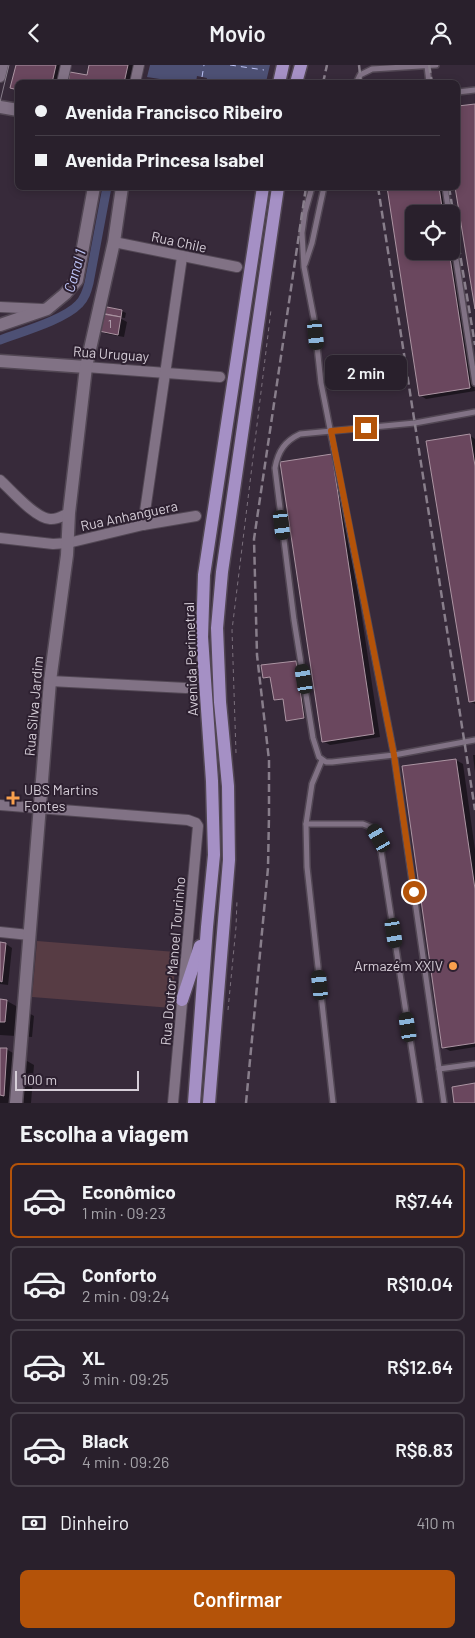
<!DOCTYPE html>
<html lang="pt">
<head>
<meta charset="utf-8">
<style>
	body { margin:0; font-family:Barlow,sans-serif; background:#312834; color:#f1f3f6; height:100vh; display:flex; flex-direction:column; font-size:19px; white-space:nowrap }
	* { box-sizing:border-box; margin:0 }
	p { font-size:16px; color:#a5a3a9 }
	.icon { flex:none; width:28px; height:28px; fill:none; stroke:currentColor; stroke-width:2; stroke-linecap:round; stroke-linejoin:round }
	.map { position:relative; height:1038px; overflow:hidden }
	.panel { display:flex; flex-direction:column; background:#29202c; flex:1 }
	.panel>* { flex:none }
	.top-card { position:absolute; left:15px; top:15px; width:445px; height:110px; border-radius:8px; box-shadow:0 2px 8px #0003,0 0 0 1px #453e48; display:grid; align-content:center; height:110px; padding:0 20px; background:#29202c }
	.tools { position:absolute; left:405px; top:140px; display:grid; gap:10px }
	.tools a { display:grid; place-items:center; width:55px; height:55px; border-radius:8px; background:#29202c; box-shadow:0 2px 8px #0003,0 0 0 1px #453e48; font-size:25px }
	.scale { position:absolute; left:15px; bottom:12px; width:124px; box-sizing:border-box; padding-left:5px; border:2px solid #d6ced8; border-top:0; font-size:14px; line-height:18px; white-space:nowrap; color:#d6ced8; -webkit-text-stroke:4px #2d2030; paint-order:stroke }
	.end { position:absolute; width:22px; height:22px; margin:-11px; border:6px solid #b45309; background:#fff; box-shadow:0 0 0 2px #fff }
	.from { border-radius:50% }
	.bubble { position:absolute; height:35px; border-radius:8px; background:#29202c; box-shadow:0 2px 8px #0003,0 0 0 1px #453e48; font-size:16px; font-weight:600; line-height:35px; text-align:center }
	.car { position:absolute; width:15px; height:30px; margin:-15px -8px; border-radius:6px; box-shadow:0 0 4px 1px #0007; background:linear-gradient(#222 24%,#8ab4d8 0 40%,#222 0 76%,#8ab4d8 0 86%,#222 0) }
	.top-card b { display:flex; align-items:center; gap:18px; height:48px; font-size:19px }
	.top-card b+b { border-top:1px solid #453e48 }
	.top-card i { width:12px; height:12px; background:#f1f3f6 }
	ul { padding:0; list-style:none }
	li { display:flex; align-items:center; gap:15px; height:75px; margin:0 10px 8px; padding:0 10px; border:2px solid #453e48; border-radius:8px }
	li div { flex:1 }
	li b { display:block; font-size:19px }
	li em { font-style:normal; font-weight:600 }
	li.selected { border-color:#b45309 }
	li>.icon { width:45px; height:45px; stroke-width:1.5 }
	h2 { padding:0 20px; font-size:22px; line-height:60px }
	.pay { display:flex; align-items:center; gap:12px; height:55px; padding:0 20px; font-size:19px }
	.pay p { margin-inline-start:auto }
	.primary-button { display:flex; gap:10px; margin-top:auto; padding:10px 20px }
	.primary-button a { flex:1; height:58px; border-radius:8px; background:#b45309; color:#fff; font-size:20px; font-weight:600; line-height:58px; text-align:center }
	header { display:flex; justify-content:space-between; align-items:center; height:65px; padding:0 20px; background:#29202c; font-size:22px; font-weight:600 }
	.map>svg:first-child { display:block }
</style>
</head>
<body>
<header><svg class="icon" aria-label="back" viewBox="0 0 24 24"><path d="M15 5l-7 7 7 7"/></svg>Movio<svg class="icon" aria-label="person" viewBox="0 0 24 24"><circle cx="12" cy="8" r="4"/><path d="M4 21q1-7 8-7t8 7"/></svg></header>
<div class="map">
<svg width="475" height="1038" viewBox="0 0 475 1038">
	<rect width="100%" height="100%" fill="#372a3a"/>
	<polygon fill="#573c44" points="37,876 176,887 172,943 32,932"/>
	<polygon fill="#4d5074" points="150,0 270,0 266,17 253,15 252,17 206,17 207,13 197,11 196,17 179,17 147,12"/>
	<g fill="#0007">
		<polygon points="17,0 66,0 62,18 18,18 18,26 12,23"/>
		<polygon points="91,0 138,0 134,18 69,18 88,12"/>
		<polygon points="475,40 475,236 458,122 458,43"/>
		<polygon points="388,122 444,122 448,149 414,149 414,186 451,186 451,168 475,326 426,334 420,330"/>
		<polygon points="103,242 122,246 126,248 125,253 118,252 127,257 124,272 107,269 101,266 110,251 103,247"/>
		<polygon points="469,370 475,374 475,639 470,636"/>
		<polygon points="332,391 338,394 380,672 330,680 323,676"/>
		<polygon points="295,597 297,598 305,653 289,656 287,655 284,634 275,635 272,613 264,612"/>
		<polygon points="473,690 475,690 475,707"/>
		<polygon points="456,695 463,699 475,785 475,982 450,986 443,982"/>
		<polygon points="0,878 6,879 12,883 8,920 0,919"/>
		<polygon points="0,935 7,936 34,951 32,972 0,970"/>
		<polygon points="0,984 6,984 34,1000 31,1038 0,1038"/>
	</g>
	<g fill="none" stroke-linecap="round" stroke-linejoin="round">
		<path stroke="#4d5074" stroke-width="9" d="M0,275C21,267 64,255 79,239C85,233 87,226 89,218L107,122"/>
		<g stroke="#bec4f7" stroke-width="1" stroke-dasharray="6 5" stroke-linecap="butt">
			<polyline points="230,0 264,5"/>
			<polyline points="202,12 204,0"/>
		</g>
	</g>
	<g fill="#6a475e" stroke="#ac95a3">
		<polygon points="16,0 56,0 52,18 18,18 18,25 10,23"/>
		<polygon points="89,0 128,0 124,18 68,18 70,7 87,10"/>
		<polygon points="475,39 475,244 455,122 458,122 458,41"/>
		<polygon points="387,122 439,122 443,149 414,149 414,186 449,186 470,323 419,331"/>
		<polygon points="102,241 122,245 121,252 101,248"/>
		<polygon points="103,249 121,252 118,270 99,266"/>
		<polygon points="470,369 475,401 475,636 469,637 426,376"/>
		<polygon points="332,389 374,669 322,677 280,397"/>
		<polygon points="296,596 304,653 286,656 283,634 274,635 270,612 263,613 261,600"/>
		<polygon points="456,694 475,824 475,978 442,983 402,701"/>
		<polygon points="0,877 6,878 2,917 0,916"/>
		<polygon points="0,934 7,935 5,957 0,957"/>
		<polygon points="0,983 7,983 4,1031 0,1030"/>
		<polygon points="475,1018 475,1038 454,1038 452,1022"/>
	</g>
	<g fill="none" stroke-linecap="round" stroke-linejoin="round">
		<g stroke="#524754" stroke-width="8">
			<g id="lane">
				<polyline points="427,1 429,18"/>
				<polyline points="356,18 360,10 372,4 436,0"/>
				<polyline points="458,27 475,25"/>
				<polyline points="312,122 305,147 302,168 304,202 314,254 321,318 394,690 444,1038"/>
				<polyline points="445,122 449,149"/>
				<polyline points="451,162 475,318"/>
				<polyline points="305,199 312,178 324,122"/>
				<path d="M475,347L415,358L300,369C285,376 278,386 275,403L294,555L313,673L319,692L326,697H332L394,690L475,675"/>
				<polyline points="322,695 312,719 306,759 307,802 333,1038"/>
				<polyline points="306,759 363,759 373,763 379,773 420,1038"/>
				<polyline points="439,1004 475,999"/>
			</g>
		</g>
		<g stroke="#524754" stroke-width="12">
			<g id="street">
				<polyline points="0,12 3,0"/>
				<polyline points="62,18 66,0"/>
				<polyline points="135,18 139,0"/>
				<polyline points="114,177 237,202"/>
				<polyline points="0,242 43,244"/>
				<polyline points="86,302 220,312"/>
				<path d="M0,415C11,425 35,453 50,454C57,455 62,451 69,448"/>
				<polyline points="143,460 182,192"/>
				<polyline points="0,473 53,479 68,478 143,460 196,451"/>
				<polyline points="50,616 186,623"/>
				<polyline points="0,740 188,755 196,758 198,761 173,1038"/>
				<polyline points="0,867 29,870"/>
			</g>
		</g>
		<g stroke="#524754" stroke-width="15">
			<g id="secondary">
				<polyline points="0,42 18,45"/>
				<polyline points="0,260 47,244 65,229 77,215 94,122"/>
				<polyline points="0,296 86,302"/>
				<polyline points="16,1038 50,616 67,490 69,448 86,302 114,177 122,122"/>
			</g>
		</g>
		<g stroke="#524754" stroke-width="15">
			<g id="primary">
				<polyline points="279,18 283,0"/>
				<polyline points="296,18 301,0"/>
				<polyline points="182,935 200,881"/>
				<polyline points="194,1038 207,862 214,790 212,716 202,572 204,510 263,122"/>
				<polyline points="209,1038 229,795 228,721 220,637 217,563 222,507 278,122"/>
			</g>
		</g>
		<g stroke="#7b707d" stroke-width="1" stroke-dasharray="4 4" stroke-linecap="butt">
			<polyline points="236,688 232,565 271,245"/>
			<polyline points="228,945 236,862 237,835"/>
		</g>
		<use href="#lane" stroke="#817285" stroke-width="5"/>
		<use href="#street" stroke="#817285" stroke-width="10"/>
		<use href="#secondary" stroke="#817285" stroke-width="12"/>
		<use href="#primary" stroke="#a590c5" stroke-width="12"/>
		<polyline stroke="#887e8b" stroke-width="1" points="0,37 9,0"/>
		<g stroke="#887e8b" stroke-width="2.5" stroke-dasharray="8 4" stroke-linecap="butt">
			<polyline points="359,0 361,18"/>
			<polyline points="429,0 432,18"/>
			<polyline points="323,18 327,0"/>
			<polyline points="378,122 475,745"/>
			<polyline points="449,122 475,280"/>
			<polyline points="246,1038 268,803 269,750 269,695 257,590 254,474 306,122"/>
		</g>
	</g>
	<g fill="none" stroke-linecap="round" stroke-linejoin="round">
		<polyline stroke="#b45309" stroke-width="6" points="366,363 331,366 394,690 414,827"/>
	</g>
	<g fill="#f9a04d" stroke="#2d2030" stroke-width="2">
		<path d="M10.5 725.5h5v5h5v5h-5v5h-5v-5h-5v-5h5z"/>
		<circle cx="453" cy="901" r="5"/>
	</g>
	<g text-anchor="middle" stroke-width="4" stroke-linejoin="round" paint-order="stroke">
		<g font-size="11" fill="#bbacba">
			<text x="110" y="263">1</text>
		</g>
		<g font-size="14" fill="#d6ced8" stroke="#2d2030">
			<text transform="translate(179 177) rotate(12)" y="5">Rua Chile</text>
			<text transform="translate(111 289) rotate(4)" y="5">Rua Uruguay</text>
			<text transform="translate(129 451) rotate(-12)" y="5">Rua Anhanguera</text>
			<text transform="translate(191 594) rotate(-92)" y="5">Avenida Perimetral</text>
			<text transform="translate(34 641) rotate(-85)" y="5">Rua Silva Jardim</text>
			<text transform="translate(173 896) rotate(-85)" y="5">Rua Doutor Manoel Tourinho</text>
		</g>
		<g font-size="14" fill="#d6ced8" stroke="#2d2030" text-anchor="start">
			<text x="24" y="730">UBS Martins<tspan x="24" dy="16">Fontes</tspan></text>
			<text x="443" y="906" text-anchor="end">Armazém XXIV</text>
		</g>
		<g font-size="15" font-style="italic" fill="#bec4f7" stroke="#2d2030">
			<text transform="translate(75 206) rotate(-74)" y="5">Canal 1</text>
		</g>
	</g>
</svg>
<div class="tools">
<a><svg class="icon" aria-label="locate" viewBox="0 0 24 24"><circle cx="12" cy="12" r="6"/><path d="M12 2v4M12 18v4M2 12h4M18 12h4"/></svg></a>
</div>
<div class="scale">100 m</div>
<i class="end from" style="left:414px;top:827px"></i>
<i class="end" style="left:366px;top:363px"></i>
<div class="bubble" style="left:325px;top:290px;width:82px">2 min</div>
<i class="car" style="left:316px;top:270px;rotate:174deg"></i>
<i class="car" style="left:282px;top:460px;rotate:173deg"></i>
<i class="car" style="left:304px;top:614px;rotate:351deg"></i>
<i class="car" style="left:379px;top:773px;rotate:330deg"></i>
<i class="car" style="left:394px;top:868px;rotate:171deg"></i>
<i class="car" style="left:320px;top:920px;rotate:354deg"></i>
<i class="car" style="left:408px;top:962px;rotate:351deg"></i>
<div class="top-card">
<b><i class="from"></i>Avenida Francisco Ribeiro</b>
<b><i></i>Avenida Princesa Isabel</b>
</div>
</div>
<section class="panel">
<h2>Escolha a viagem</h2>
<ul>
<li class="selected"><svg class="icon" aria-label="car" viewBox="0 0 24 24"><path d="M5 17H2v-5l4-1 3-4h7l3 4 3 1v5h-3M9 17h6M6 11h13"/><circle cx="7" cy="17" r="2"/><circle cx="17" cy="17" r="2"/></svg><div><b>Econômico</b><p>1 min · 09:23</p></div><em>R$7.44</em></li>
<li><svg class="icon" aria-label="car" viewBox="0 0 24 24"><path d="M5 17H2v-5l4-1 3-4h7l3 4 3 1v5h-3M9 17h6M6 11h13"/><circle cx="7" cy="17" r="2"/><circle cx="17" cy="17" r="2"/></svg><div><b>Conforto</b><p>2 min · 09:24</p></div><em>R$10.04</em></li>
<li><svg class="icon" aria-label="car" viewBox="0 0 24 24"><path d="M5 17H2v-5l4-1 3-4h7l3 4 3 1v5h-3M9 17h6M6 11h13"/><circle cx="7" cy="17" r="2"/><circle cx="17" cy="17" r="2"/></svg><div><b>XL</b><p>3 min · 09:25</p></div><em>R$12.64</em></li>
<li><svg class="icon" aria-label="car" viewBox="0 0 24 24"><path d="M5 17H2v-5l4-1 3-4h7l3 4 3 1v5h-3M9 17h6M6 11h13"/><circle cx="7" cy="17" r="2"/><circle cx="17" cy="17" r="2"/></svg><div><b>Black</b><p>4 min · 09:26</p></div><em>R$6.83</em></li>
</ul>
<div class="pay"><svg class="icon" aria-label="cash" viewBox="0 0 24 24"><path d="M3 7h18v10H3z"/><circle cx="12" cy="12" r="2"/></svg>Dinheiro<p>410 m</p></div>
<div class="primary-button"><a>Confirmar</a></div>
</section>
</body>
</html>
